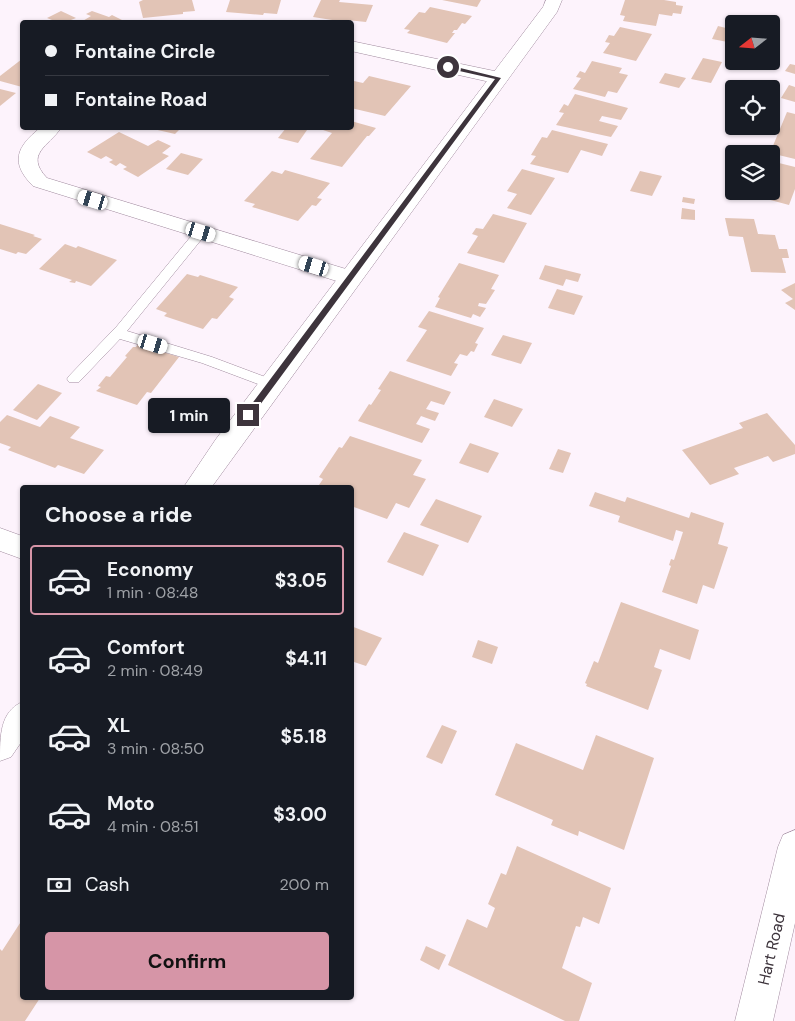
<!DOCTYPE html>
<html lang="en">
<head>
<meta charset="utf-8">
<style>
	body { margin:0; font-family:"DM Sans",sans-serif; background:#242831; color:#f1f3f6; height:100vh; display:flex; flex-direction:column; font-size:19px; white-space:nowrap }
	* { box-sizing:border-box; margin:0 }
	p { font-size:16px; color:#9ea1a6 }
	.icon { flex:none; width:28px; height:28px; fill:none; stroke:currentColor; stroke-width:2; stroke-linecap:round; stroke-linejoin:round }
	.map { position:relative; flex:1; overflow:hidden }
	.details { position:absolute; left:20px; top:485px; width:334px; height:515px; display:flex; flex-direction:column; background:#171b24; border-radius:5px; box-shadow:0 1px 4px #0004 }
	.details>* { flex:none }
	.banner { position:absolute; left:20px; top:20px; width:334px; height:110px; border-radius:5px; box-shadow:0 1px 4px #0004; display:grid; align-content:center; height:110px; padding:0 25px; background:#171b24 }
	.needle { width:32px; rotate:253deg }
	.tools { position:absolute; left:725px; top:15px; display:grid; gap:10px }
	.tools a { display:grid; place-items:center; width:55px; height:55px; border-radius:5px; background:#171b24; box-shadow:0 1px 4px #0004; font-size:25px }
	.end { position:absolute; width:22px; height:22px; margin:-11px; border:6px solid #3d343c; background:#fff; box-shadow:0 0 0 2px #fff }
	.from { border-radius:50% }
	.bubble { position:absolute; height:35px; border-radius:5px; background:#171b24; box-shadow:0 1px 4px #0004; font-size:16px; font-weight:700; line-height:35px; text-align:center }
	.car { position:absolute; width:15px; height:30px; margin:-15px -8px; border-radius:6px; box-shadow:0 0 4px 1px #0007; background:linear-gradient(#fff 24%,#345 0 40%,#fff 0 76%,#345 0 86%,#fff 0) }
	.banner b { display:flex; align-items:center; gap:18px; height:48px; font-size:19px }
	.banner b+b { border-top:1px solid #363941 }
	.banner i { width:12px; height:12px; background:#f1f3f6 }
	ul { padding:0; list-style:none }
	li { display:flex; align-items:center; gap:15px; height:70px; margin:0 10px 8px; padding:0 15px; border:2px solid transparent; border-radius:5px }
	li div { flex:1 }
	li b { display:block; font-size:19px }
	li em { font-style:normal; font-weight:700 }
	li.selected { border-color:#d695a7 }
	li>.icon { width:45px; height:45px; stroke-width:1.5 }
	h2 { padding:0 25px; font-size:22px; line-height:60px }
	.pay { display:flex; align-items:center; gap:12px; height:55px; padding:0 25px; font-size:19px }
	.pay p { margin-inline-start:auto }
	.primary-button { display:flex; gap:10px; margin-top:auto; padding:10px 25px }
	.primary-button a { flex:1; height:58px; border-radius:5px; background:#d695a7; color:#111; font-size:20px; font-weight:700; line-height:58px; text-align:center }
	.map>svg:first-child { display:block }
</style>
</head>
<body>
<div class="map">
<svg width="795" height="1021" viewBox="0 0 795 1021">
	<rect width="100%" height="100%" fill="#fdf3fc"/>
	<g fill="#e2c4b6">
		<polygon points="143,0 192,0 195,11 183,12 183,14 143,18 139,2"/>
		<polygon points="230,0 281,0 277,14 264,13 263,15 226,12"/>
		<polygon points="321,0 340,0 339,2 373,5 366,22 347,20 345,22 313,17"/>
		<polygon points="442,0 481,0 477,7"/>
		<polygon points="625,0 664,0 676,2 676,5 683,6 681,14 673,13 672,16 659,14 656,26 623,21 625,16 620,15"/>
		<polygon points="430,7 472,16 465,24 462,23 457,30 454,30 452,33 455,33 447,43 407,33 410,30 404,29 419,12 425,13"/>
		<polygon points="61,11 76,18 66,22 57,22 47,18"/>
		<polygon points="92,11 109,17 112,15 122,20 119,21 122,22 81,22 91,16 86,14"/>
		<polygon points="718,26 734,30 733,43 712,39"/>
		<polygon points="620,27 652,34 636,61 603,53 610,43 605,42 609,35 614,36"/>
		<polygon points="703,58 722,62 711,83 691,79"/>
		<polygon points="22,59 22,87 0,81 0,76"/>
		<polygon points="592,61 622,68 619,73 628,75 617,93 608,91 605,97 573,89 581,78 576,77 580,71 585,73"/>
		<polygon points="790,64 795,65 795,74 785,71"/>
		<polygon points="665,73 686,78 679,88 659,83"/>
		<polygon points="369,76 411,86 385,116 351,108 351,84 354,81 363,83"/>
		<polygon points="789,85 795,87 795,102 781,98"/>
		<polygon points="0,89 16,93 0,106"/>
		<polygon points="575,94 628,108 621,120 602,116 599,121 618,126 611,137 556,125 564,113 559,112 564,104 568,106"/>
		<polygon points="787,112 795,114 795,159 770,153"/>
		<polygon points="351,121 376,128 369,136 367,136 342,167 310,159 332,133 323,130 325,128 351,128"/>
		<polygon points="149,128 181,128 175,134"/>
		<polygon points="286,128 297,128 307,130 298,143 278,138"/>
		<polygon points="552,130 608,144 602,156 581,150 568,173 530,164 536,156 531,155 542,137 547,138"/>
		<polygon points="119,132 148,146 158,140 171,146 162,153 169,156 138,177 123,169 127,167 120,163 116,166 109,162 113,160 106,156 101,159 87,152"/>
		<polygon points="181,153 203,159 188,175 166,169"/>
		<polygon points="771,161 795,167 795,189 789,205 756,196 758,191 771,191"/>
		<polygon points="522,169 555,178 531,215 507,208 517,194 507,191"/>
		<polygon points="285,170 330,183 317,198 322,199 316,206 312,205 298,221 252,207 255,204 244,201 272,171 282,174"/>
		<polygon points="640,171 662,176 652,196 630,191"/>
		<polygon points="683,197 695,199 694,204 682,202"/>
		<polygon points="682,208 695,210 695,220 681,219"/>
		<polygon points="493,214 527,223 504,263 467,253 478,236 472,234 476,228 483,229"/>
		<polygon points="725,218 754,219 758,234 775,235 779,249 787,249 789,258 782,258 786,273 751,272 743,237 729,236"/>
		<polygon points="0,224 35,235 33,236 42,239 26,254 18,252 16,254 0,249"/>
		<polygon points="65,244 76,248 78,246 117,260 91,286 76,281 75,283 69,282 72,280 39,269"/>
		<polygon points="459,263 499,275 491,289 495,290 486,304 479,303 478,306 486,308 480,317 473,314 471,318 435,307 440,298 438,297"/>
		<polygon points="545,265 581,274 578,282 566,279 563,286 539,279"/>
		<polygon points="187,274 198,277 200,275 238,287 229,297 234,299 217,319 212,318 203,329 164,316 167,313 156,309"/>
		<polygon points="795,283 795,310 785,303 793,299 781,290"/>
		<polygon points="557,289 583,296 574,315 548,308"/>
		<polygon points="429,311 484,328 475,343 478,344 474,352 471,351 467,356 460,354 454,363 458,364 451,376 406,361 427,330 418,327"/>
		<polygon points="503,335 532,343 521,364 491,355"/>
		<polygon points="138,344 179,357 151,393 147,392 137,405 96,391 101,387 98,386 106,376 110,377 127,357 125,356 133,347 136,347"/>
		<polygon points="390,371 451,392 444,405 431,401 426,409 439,413 435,421 421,416 416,424 430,429 422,443 358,421 369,404 371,405 381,390 378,389"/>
		<polygon points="38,384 62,393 37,420 13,410"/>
		<polygon points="494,399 523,409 512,427 484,417"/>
		<polygon points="767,413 795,445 795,454 773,462 768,456 734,468 739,474 710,485 682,450 743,428 739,423"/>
		<polygon points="7,415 40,427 50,416 80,427 70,438 104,450 84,474 58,465 55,468 8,450 11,447 0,443 0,422"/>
		<polygon points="350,436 422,460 413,475 426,479 409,508 396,503 387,519 351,506 351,488 317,488 323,479 319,477 339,447 342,448"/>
		<polygon points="470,443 499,453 488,473 459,463"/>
		<polygon points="558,449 571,453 563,473 549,469"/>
		<polygon points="595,492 625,502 627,497 689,518 691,512 724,523 718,544 728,547 714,589 703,585 697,604 662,592 671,566 669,565 671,559 674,560 683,532 676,530 673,541 618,522 620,516 589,506"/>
		<polygon points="436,499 482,516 468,543 420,525"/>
		<polygon points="404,532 439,545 423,576 387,562"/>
		<polygon points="621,602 699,630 690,660 660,649 654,667 662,670 648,710 586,686 587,684 585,683 594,661 598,663"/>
		<polygon points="351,626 382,638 366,666 351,661"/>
		<polygon points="478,640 498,647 492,664 472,657"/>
		<polygon points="442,725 457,731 442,764 426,757"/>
		<polygon points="596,735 654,758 624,850 579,831 578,836 551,825 553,820 495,795 516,743 583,770"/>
		<polygon points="517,846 611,888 599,924 583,917 580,927 576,926 562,968 592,983 579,1021 565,1021 448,965 467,919 487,928 495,908 488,904 501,873 506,875"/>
		<polygon points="22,920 22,998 40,998 25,1021 0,1021 0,949 2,951"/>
		<polygon points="426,946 446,955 439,970 420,960"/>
	</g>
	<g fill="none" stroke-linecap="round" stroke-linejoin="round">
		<g stroke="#a08a9e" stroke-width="1">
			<polygon id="service" points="201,228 205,229 207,232 205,235 127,331 212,357 276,381 278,384 276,387 266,387 202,363 120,339 79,382 69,382 67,379 69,376 117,326 197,229"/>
		</g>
		<g stroke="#a08a9e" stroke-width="1">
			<g id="minor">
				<polygon points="351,41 499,72 506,74 508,78 506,82 499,84 351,51"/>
				<path d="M40,128H61C49,146 24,154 47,178L359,273L362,278L359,283L351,285L343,283L33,186C10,163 16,147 40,128Z"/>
				<polygon points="0,528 22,536 22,559 0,551"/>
				<polygon points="795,830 795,923 773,1021 735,1021 778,847 783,835"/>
			</g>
		</g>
		<g stroke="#a08a9e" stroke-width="1">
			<g id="tertiary">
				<polygon points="546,0 562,0 557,12 211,488 183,488 216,439 543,7"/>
				<path d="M22,702V741L11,757L0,761C0,735 0,712 22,702Z"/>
			</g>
		</g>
		<use href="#service" fill="#fff" fill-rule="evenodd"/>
		<use href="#minor" fill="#fff" fill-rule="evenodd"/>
		<use href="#tertiary" fill="#fff" fill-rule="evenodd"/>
	</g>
	<polygon fill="#3d343c" points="448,65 501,78 251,417 245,417 245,413 495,79 446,68"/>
	<g text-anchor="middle" stroke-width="4" stroke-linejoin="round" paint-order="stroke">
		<g font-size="16" fill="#3d343c" stroke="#fff">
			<text transform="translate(771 949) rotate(-77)" y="6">Hart Road</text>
		</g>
	</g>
</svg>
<div class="tools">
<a><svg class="needle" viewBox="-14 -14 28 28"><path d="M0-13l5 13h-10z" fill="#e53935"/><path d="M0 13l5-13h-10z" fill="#9ea1a6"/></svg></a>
<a><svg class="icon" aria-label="locate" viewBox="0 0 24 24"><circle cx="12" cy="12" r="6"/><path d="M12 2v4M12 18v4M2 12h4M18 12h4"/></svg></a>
<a><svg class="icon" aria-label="layers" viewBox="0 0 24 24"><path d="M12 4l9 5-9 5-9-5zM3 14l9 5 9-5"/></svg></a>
</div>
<i class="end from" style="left:448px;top:67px"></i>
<i class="end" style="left:248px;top:415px"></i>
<div class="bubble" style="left:148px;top:398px;width:82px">1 min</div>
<i class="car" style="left:93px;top:200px;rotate:287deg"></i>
<i class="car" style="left:201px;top:232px;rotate:107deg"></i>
<i class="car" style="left:314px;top:266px;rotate:287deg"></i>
<i class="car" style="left:153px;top:344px;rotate:107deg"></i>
<div class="banner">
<b><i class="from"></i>Fontaine Circle</b>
<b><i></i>Fontaine Road</b>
</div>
<section class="details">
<h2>Choose a ride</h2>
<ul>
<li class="selected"><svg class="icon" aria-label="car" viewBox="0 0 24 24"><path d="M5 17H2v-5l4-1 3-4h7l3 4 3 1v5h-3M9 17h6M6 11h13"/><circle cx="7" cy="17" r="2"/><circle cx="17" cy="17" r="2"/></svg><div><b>Economy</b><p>1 min · 08:48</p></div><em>$3.05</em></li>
<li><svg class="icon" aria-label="car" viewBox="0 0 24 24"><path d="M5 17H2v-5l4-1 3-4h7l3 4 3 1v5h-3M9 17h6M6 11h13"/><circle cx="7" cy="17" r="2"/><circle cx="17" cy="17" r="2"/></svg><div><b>Comfort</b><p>2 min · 08:49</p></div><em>$4.11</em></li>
<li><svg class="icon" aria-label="car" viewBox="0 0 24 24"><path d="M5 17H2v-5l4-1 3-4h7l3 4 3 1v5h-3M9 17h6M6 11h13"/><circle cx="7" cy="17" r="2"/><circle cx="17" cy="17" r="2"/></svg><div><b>XL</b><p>3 min · 08:50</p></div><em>$5.18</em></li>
<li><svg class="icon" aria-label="car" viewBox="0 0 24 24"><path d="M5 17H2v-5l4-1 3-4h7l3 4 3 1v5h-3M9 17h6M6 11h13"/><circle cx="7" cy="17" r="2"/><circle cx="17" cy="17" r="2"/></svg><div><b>Moto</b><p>4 min · 08:51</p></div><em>$3.00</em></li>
</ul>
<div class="pay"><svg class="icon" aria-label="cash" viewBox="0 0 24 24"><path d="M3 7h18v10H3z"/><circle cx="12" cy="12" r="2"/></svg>Cash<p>200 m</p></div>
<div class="primary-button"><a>Confirm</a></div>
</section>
</div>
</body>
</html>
